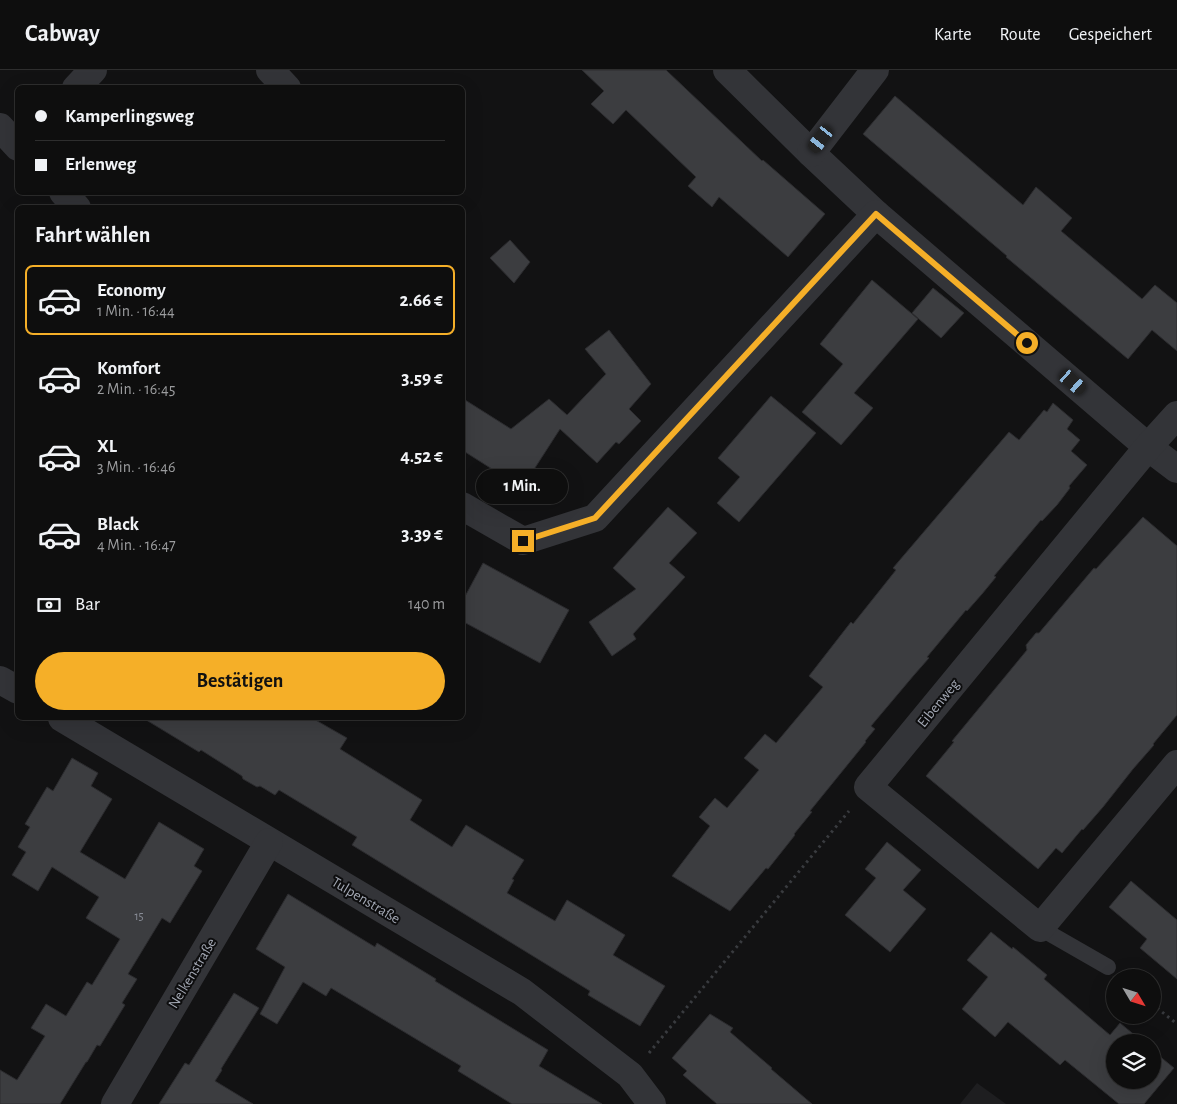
<!DOCTYPE html>
<html lang="de">
<head>
<meta charset="utf-8">
<style>
	body { margin:0; font-family:"Alegreya Sans",sans-serif; background:#1c1c1c; color:#f1f3f6; height:100vh; display:flex; flex-direction:column; font-size:19px; white-space:nowrap }
	* { box-sizing:border-box; margin:0 }
	p { font-size:16px; color:#9b9c9e }
	.icon { flex:none; width:28px; height:28px; fill:none; stroke:currentColor; stroke-width:2; stroke-linecap:round; stroke-linejoin:round }
	.map { position:relative; flex:1; overflow:hidden }
	.drawer { position:absolute; left:15px; top:135px; width:450px; height:515px; display:flex; flex-direction:column; background:#0e0e0e; border-radius:8px; box-shadow:0 5px 20px #0002,0 0 0 1px #2e2e2e }
	.drawer>* { flex:none }
	.hud { position:absolute; left:15px; top:15px; width:450px; height:110px; border-radius:8px; box-shadow:0 5px 20px #0002,0 0 0 1px #2e2e2e; display:grid; align-content:center; height:110px; padding:0 20px; background:#0e0e0e }
	.needle { width:32px; rotate:128deg }
	.tools { position:absolute; left:1106px; top:899px; display:grid; gap:10px }
	.tools a { display:grid; place-items:center; width:55px; height:55px; border-radius:50%; background:#0e0e0e; box-shadow:0 5px 20px #0002,0 0 0 1px #2e2e2e; font-size:25px }
	.end { position:absolute; width:22px; height:22px; margin:-11px; border:6px solid #f5af28; background:#111; box-shadow:0 0 0 2px #111 }
	.from { border-radius:50% }
	.bubble { position:absolute; height:35px; border-radius:18px; background:#0e0e0e; box-shadow:0 5px 20px #0002,0 0 0 1px #2e2e2e; font-size:16px; font-weight:700; line-height:35px; text-align:center }
	.car { position:absolute; width:15px; height:30px; margin:-15px -8px; border-radius:6px; box-shadow:0 0 4px 1px #0007; background:linear-gradient(#222 24%,#8ab4d8 0 40%,#222 0 76%,#8ab4d8 0 86%,#222 0) }
	.hud b { display:flex; align-items:center; gap:18px; height:48px; font-size:19px }
	.hud b+b { border-top:1px solid #2e2e2e }
	.hud i { width:12px; height:12px; background:#f1f3f6 }
	ul { padding:0; list-style:none }
	li { display:flex; align-items:center; gap:15px; height:70px; margin:0 10px 8px; padding:0 10px; border:2px solid transparent; border-radius:8px }
	li div { flex:1 }
	li b { display:block; font-size:19px }
	li em { font-style:normal; font-weight:700 }
	li.on { border-color:#f5af28 }
	li>.icon { width:45px; height:45px; stroke-width:1.5 }
	h2 { padding:0 20px; font-size:22px; line-height:60px }
	.pay { display:flex; align-items:center; gap:12px; height:55px; padding:0 20px; font-size:19px }
	.pay p { margin-inline-start:auto }
	.primary-button { display:flex; gap:10px; margin-top:auto; padding:10px 20px }
	.primary-button a { flex:1; height:58px; border-radius:30px; background:#f5af28; color:#111; font-size:20px; font-weight:700; line-height:58px; text-align:center }
	header { display:flex; align-items:center; gap:30px; box-sizing:border-box; height:70px; padding:0 25px; background:#0e0e0e; border-bottom:1px solid #2e2e2e }
	header strong { font-size:24px }
	nav { display:flex; gap:28px; margin-inline-start:auto; font-size:18px }
	.map>svg:first-child { display:block }
</style>
</head>
<body>
<header>
<strong>Cabway</strong>
<nav><a>Karte</a><a>Route</a><a>Gespeichert</a></nav>
</header>
<div class="map">
<svg width="1177" height="1034" viewBox="0 0 1177 1034">
	<rect width="100%" height="100%" fill="#121213"/>
	<polygon fill="#1e1e20" points="977,1013 1006,1034 960,1034"/>
	<g fill="#3c3d40" stroke="#2c2c2f">
		<polygon points="582,0 666,0 762,91 763,90 825,144 788,187 719,127 712,137 688,116 696,107 626,40 613,54 591,34 604,21"/>
		<polygon points="895,26 1023,135 1036,117 1072,148 1061,161 1142,229 1155,215 1177,233 1177,281 1152,260 1128,289 1006,187 1007,186 863,64"/>
		<polygon points="510,170 530,192 514,213 490,188"/>
		<polygon points="872,210 918,249 854,323 873,338 841,375 802,342 843,294 820,274"/>
		<polygon points="933,218 964,243 941,268 912,243"/>
		<polygon points="609,260 651,314 629,339 641,351 619,374 616,372 597,393 560,359 522,418 462,380 462,328 511,359 549,329 567,345 606,304 585,279"/>
		<polygon points="771,326 816,363 739,452 717,433 740,407 718,388"/>
		<polygon points="1053,333 1073,350 1067,359 1080,370 1071,381 1087,395 1069,416 1070,418 1057,435 1042,451 1041,450 994,506 996,507 982,524 967,541 966,540 927,587 929,588 914,605 871,656 875,659 865,671 866,672 810,741 812,742 794,764 795,765 768,799 766,798 730,841 672,806 710,756 699,747 715,728 727,738 759,700 744,688 765,664 776,673 823,617 809,606 851,552 853,554 896,500 893,498 1009,362 1019,370 1044,340 1047,342"/>
		<polygon points="668,437 697,463 669,493 685,507 633,564 636,569 612,586 589,552 636,519 613,498"/>
		<polygon points="1143,447 1177,476 1177,645 1153,674 1154,675 1133,699 1103,737 1083,760 1082,759 1062,783 1056,778 1038,799 926,706 954,672 952,671 1027,580 1026,575 1036,563 1039,563 1094,498 1096,499"/>
		<polygon points="483,493 569,540 540,593 462,551 462,532"/>
		<polygon points="143,648 312,648 347,668 340,679 422,730 410,750 452,777 466,755 524,790 512,809 514,810 507,823 555,851 567,830 625,865 613,885 665,916 640,956 588,925 590,921 352,775 357,767 279,720 275,725 260,716 257,717 243,709 242,706 201,680 199,682"/>
		<polygon points="72,688 98,703 91,716 112,729 80,782 125,809 159,752 204,779 194,796 202,801 170,853 162,848 128,904 137,909 122,933 125,935 100,976 97,975 87,992 86,992 60,1034 0,1034 0,1000 17,1010 45,966 31,958 46,934 66,946 87,912 92,915 120,869 86,848 99,827 52,797 38,821 12,805 26,782 18,777 30,757 25,754 47,717 53,721"/>
		<polygon points="887,772 921,800 903,820 926,839 890,882 845,845 876,808 865,799"/>
		<polygon points="1131,811 1177,850 1177,909 1140,878 1147,869 1109,837"/>
		<polygon points="288,824 375,877 377,873 436,909 435,911 548,980 539,996 602,1034 512,1034 458,1001 461,996 331,918 326,926 303,912 277,954 260,944 285,897 256,879"/>
		<polygon points="991,862 1012,879 1013,877 1047,905 1044,909 1110,965 1120,953 1143,972 1115,972 1115,1010 1152,1010 1152,980 1174,998 1144,1034 1119,1034 1065,990 1060,995 1008,952 995,967 962,939 988,907 967,890"/>
		<polygon points="234,923 259,938 221,999 222,1000 215,1011 253,1034 159,1034 185,993 189,995"/>
		<polygon points="710,944 733,958 730,962 772,998 771,999 812,1034 717,1034 683,1005 687,1001 672,988"/>
	</g>
	<g fill="none" stroke-linecap="round" stroke-linejoin="round">
		<g stroke="#393b3f" stroke-width="3" stroke-dasharray="2.5 4" stroke-linecap="butt">
			<polyline points="1152,934 1177,954"/>
			<polyline points="649,983 849,741"/>
		</g>
		<polyline stroke="#333438" stroke-width="16" points="1040,858 1108,897"/>
		<g stroke="#333438" stroke-width="28">
			<polyline points="270,0 287,18"/>
			<polyline points="727,0 811,83 876,144 1148,377 1177,399"/>
			<polyline points="76,18 93,0"/>
			<polyline points="0,57 18,77"/>
			<polyline points="811,83 875,0"/>
			<polyline points="63,122 77,138"/>
			<polyline points="1177,345 1148,377 868,717 1040,858 1177,694"/>
			<polyline points="462,436 523,471 595,448 876,144"/>
			<polyline points="0,610 18,620"/>
			<polyline points="62,648 522,922 630,1005 652,1034"/>
			<polyline points="115,1034 269,772"/>
		</g>
	</g>
	<g fill="none" stroke-linecap="round" stroke-linejoin="round">
		<polyline stroke="#f5af28" stroke-width="6" points="523,471 595,448 876,144 1027,273"/>
	</g>
	<g text-anchor="middle" stroke-width="4" stroke-linejoin="round" paint-order="stroke">
		<g font-size="12" fill="#898d97">
			<text x="139" y="850">15</text>
		</g>
		<g font-size="15" fill="#a3a8b4" stroke="#0d0d0e">
			<text transform="translate(938 633) rotate(-51)" y="5">Eibenweg</text>
			<text transform="translate(366 830) rotate(31)" y="5">Tulpenstraße</text>
			<text transform="translate(192 903) rotate(-59)" y="5">Nelkenstraße</text>
		</g>
	</g>
</svg>
<div class="tools">
<a><svg class="needle" viewBox="-14 -14 28 28"><path d="M0-13l5 13h-10z" fill="#e53935"/><path d="M0 13l5-13h-10z" fill="#9b9c9e"/></svg></a>
<a><svg class="icon" aria-label="layers" viewBox="0 0 24 24"><path d="M12 4l9 5-9 5-9-5zM3 14l9 5 9-5"/></svg></a>
</div>
<i class="end from" style="left:1027px;top:273px"></i>
<i class="end" style="left:523px;top:471px"></i>
<div class="bubble" style="left:476px;top:399px;width:92px">1 Min.</div>
<i class="car" style="left:821px;top:69px;rotate:217deg"></i>
<i class="car" style="left:1073px;top:312px;rotate:131deg"></i>
<div class="hud">
<b><i class="from"></i>Kamperlingsweg</b>
<b><i></i>Erlenweg</b>
</div>
<section class="drawer">
<h2>Fahrt wählen</h2>
<ul>
<li class="on"><svg class="icon" aria-label="car" viewBox="0 0 24 24"><path d="M5 17H2v-5l4-1 3-4h7l3 4 3 1v5h-3M9 17h6M6 11h13"/><circle cx="7" cy="17" r="2"/><circle cx="17" cy="17" r="2"/></svg><div><b>Economy</b><p>1 Min. · 16:44</p></div><em>2.66 €</em></li>
<li><svg class="icon" aria-label="car" viewBox="0 0 24 24"><path d="M5 17H2v-5l4-1 3-4h7l3 4 3 1v5h-3M9 17h6M6 11h13"/><circle cx="7" cy="17" r="2"/><circle cx="17" cy="17" r="2"/></svg><div><b>Komfort</b><p>2 Min. · 16:45</p></div><em>3.59 €</em></li>
<li><svg class="icon" aria-label="car" viewBox="0 0 24 24"><path d="M5 17H2v-5l4-1 3-4h7l3 4 3 1v5h-3M9 17h6M6 11h13"/><circle cx="7" cy="17" r="2"/><circle cx="17" cy="17" r="2"/></svg><div><b>XL</b><p>3 Min. · 16:46</p></div><em>4.52 €</em></li>
<li><svg class="icon" aria-label="car" viewBox="0 0 24 24"><path d="M5 17H2v-5l4-1 3-4h7l3 4 3 1v5h-3M9 17h6M6 11h13"/><circle cx="7" cy="17" r="2"/><circle cx="17" cy="17" r="2"/></svg><div><b>Black</b><p>4 Min. · 16:47</p></div><em>3.39 €</em></li>
</ul>
<div class="pay"><svg class="icon" aria-label="cash" viewBox="0 0 24 24"><path d="M3 7h18v10H3z"/><circle cx="12" cy="12" r="2"/></svg>Bar<p>140 m</p></div>
<div class="primary-button"><a>Bestätigen</a></div>
</section>
</div>
</body>
</html>
